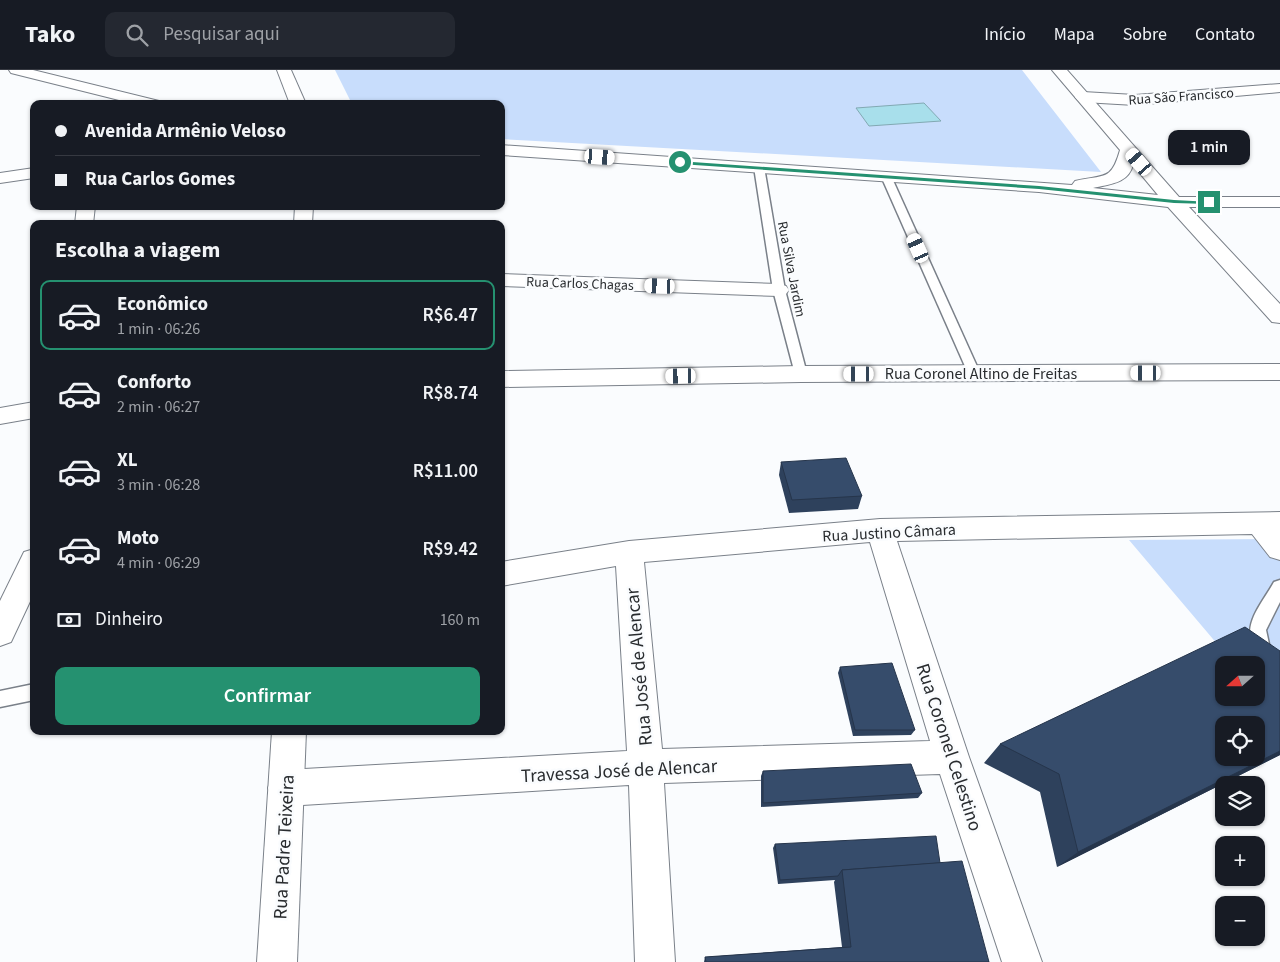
<!DOCTYPE html>
<html lang="pt">
<head>
<meta charset="utf-8">
<style>
	body { margin:0; font-family:"Source Sans 3",sans-serif; background:#242831; color:#f1f3f6; height:100vh; display:flex; flex-direction:column; font-size:19px; white-space:nowrap }
	* { box-sizing:border-box; margin:0 }
	p { font-size:16px; color:#9ea1a6 }
	.icon { flex:none; width:28px; height:28px; fill:none; stroke:currentColor; stroke-width:2; stroke-linecap:round; stroke-linejoin:round }
	.map { position:relative; flex:1; overflow:hidden }
	.side { position:absolute; left:30px; top:150px; width:475px; height:515px; display:flex; flex-direction:column; background:#171b24; border-radius:10px; box-shadow:0 1px 4px #0004 }
	.side>* { flex:none }
	.banner { position:absolute; left:30px; top:30px; width:475px; height:110px; border-radius:10px; box-shadow:0 1px 4px #0004; display:grid; align-content:center; height:110px; padding:0 25px; background:#171b24 }
	.needle { width:32px; rotate:249deg }
	.fabs { position:absolute; left:1215px; top:586px; display:grid; gap:10px }
	.fabs a { display:grid; place-items:center; width:50px; height:50px; border-radius:10px; background:#171b24; box-shadow:0 1px 4px #0004; font-size:25px }
	.end { position:absolute; width:22px; height:22px; margin:-11px; border:6px solid #259170; background:#fff; box-shadow:0 0 0 2px #fff }
	.from { border-radius:50% }
	.bubble { position:absolute; height:35px; border-radius:10px; background:#171b24; box-shadow:0 1px 4px #0004; font-size:16px; font-weight:600; line-height:35px; text-align:center }
	.car { position:absolute; width:15px; height:30px; margin:-15px -8px; border-radius:6px; box-shadow:0 0 4px 1px #0007; background:linear-gradient(#fff 24%,#345 0 40%,#fff 0 76%,#345 0 86%,#fff 0) }
	.banner b { display:flex; align-items:center; gap:18px; height:48px; font-size:19px }
	.banner b+b { border-top:1px solid #363941 }
	.banner i { width:12px; height:12px; background:#f1f3f6 }
	ul { padding:0; list-style:none }
	li { display:flex; align-items:center; gap:15px; height:70px; margin:0 10px 8px; padding:0 15px; border:2px solid transparent; border-radius:10px }
	li div { flex:1 }
	li b { display:block; font-size:19px }
	li em { font-style:normal; font-weight:600 }
	li.active { border-color:#259170 }
	li>.icon { width:45px; height:45px; stroke-width:1.5 }
	h2 { padding:0 25px; font-size:22px; line-height:60px }
	.pay { display:flex; align-items:center; gap:12px; height:55px; padding:0 25px; font-size:19px }
	.pay p { margin-inline-start:auto }
	.action { display:flex; gap:10px; margin-top:auto; padding:10px 25px }
	.action a { flex:1; height:58px; border-radius:10px; background:#259170; color:#fff; font-size:20px; font-weight:600; line-height:58px; text-align:center }
	header { display:flex; align-items:center; gap:30px; box-sizing:border-box; height:70px; padding:0 25px; background:#171b24; border-bottom:1px solid #363941 }
	header strong { font-size:24px }
	nav { display:flex; gap:28px; margin-inline-start:auto; font-size:18px }
	.search { width:350px; height:45px; background:#242831; display:flex; align-items:center; gap:12px; box-sizing:border-box; padding:0 18px; border-radius:10px; color:#9ea1a6; font-size:19px }
	.map>svg:first-child { display:block }
</style>
</head>
<body>
<header>
<strong>Tako</strong>
<div class="search"><svg class="icon" aria-label="search" viewBox="0 0 24 24"><circle cx="10" cy="10" r="6"/><path d="M15 15l6 6"/></svg>Pesquisar aqui</div>
<nav><a>Início</a><a>Mapa</a><a>Sobre</a><a>Contato</a></nav>
</header>
<div class="map">
<svg width="1280" height="892" viewBox="0 0 1280 892">
	<rect width="100%" height="100%" fill="#fafcfe"/>
	<g fill="#c8ddfc">
		<polygon points="335,0 1022,0 1101,102 501,69 501,34 352,34"/>
		<polygon points="1280,469 1280,648 1256,595 1235,595 1129,470"/>
	</g>
	<polygon fill="#a8dfeb" stroke="#82a9b3" points="924,33 941,51 869,56 856,38"/>
	<g fill="none" stroke-linecap="round" stroke-linejoin="round">
		<g stroke="#7a8089" stroke-width="3">
			<g id="service">
				<polygon points="759,94 764,97 785,220 807,304 801,308 795,304 773,220 754,97"/>
				<polygon points="886,103 891,106 980,303 978,306 970,306 968,303 881,106"/>
				<path d="M1280,510V532L1266,560L1269,574L1280,590V611C1271,608 1266,600 1261,592C1238,558 1256,543 1274,512Z"/>
				<polygon points="34,614 34,630 0,637 0,621"/>
			</g>
		</g>
		<g stroke="#7a8089" stroke-width="2">
			<g id="minor">
				<polygon points="9,0 33,0 159,31 161,34 135,34 11,3"/>
				<polygon points="1280,14 1280,22 1135,35 1083,32 1078,30 1075,27 1078,24 1083,22 1135,25"/>
				<polygon points="77,136 95,136 93,154 75,154"/>
				<polygon points="501,204 779,214 786,216 789,220 786,224 779,226 501,216"/>
				<path d="M1280,442V490L1270,487L1252,464L897,471L969,687L1042,892H1002L940,704L664,713L675,892H635L629,715L286,736L273,730L268,718L273,706L286,700L627,681L616,496L501,516V492L629,471L880,449ZM870,472L930,671L662,679L644,492Z"/>
				<polygon points="34,479 34,523 11,572 0,576 0,531 24,482"/>
			</g>
		</g>
		<g stroke="#7a8089" stroke-width="2">
			<g id="tertiary">
				<path d="M1052,0H1067L1179,127H1280V137H1189L1280,234V253L1272,252L1168,137L1039,122L501,85V75L1072,115L1075,111C1104,104 1111,112 1120,80ZM1133,95L1158,125L1093,118C1109,114 1128,114 1133,95Z"/>
				<polygon points="1280,294 1280,310 801,312 501,317 501,301 801,296"/>
				<polygon points="34,332 34,348 0,354 0,338"/>
			</g>
		</g>
		<g stroke="#7a8089" stroke-width="2">
			<g id="secondary">
				<polygon points="295,136 313,136 312,154 294,154"/>
				<polygon points="272,661 306,661 297,892 257,892"/>
			</g>
		</g>
		<g stroke="#7a8089" stroke-width="2">
			<g id="primary">
				<polygon points="277,0 291,0 306,34 290,34"/>
				<polygon points="34,98 34,108 0,113 0,103"/>
			</g>
		</g>
		<use href="#service" fill="#fff" fill-rule="evenodd"/>
		<use href="#minor" fill="#fff" fill-rule="evenodd"/>
		<use href="#tertiary" fill="#fff" fill-rule="evenodd"/>
		<use href="#secondary" fill="#fff" fill-rule="evenodd"/>
		<use href="#primary" fill="#fff" fill-rule="evenodd"/>
	</g>
	<g fill="#2e415c">
		<polygon points="781,392 862,426 858,439 789,443 779,405"/>
		<polygon points="1280,581 1280,685 1057,797 1040,722 984,693 1000,674"/>
		<polygon points="840,597 915,660 911,665 853,666 838,603"/>
		<polygon points="763,701 922,723 918,728 761,737 761,706"/>
		<polygon points="775,774 940,793 989,892 704,892 705,887 842,877 834,812 835,810 778,814 773,778"/>
	</g>
	<polygon fill="#26354b" points="1280,681 1280,685 1057,797 1078,782"/>
	<g fill="#364c6b" stroke="#26354b" fill-rule="evenodd">
		<polygon points="846,388 862,426 792,430 781,392"/>
		<path d="M1245,557L1280,581V681L1078,782L1059,704L1000,674ZM1224,595H1256V628H1224ZM1224,655H1256V688H1224Z"/>
		<polygon points="892,593 915,660 855,660 840,597"/>
		<polygon points="911,694 922,723 763,733 763,701"/>
		<polygon points="936,766 940,793 842,800 838,806 780,810 775,774"/>
		<polygon points="962,791 989,892 706,892 705,887 851,877 842,800"/>
	</g>
	<polygon fill="#259170" points="678,91 1039,116 1174,130 1212,132 1209,134 1174,133 1039,119 680,94"/>
	<g text-anchor="middle" stroke-width="5" stroke-linejoin="round" paint-order="stroke">
		<g font-size="14" fill="#292c2f" stroke="#fafcfe">
			<text transform="translate(1181 26) rotate(-4)" y="5">Rua São Francisco</text>
			<text transform="translate(792 199) rotate(79)" y="5">Rua Silva Jardim</text>
			<text transform="translate(580 213) rotate(2)" y="5">Rua Carlos Chagas</text>
		</g>
		<g font-size="16" fill="#292c2f" stroke="#fafcfe">
			<text x="981" y="309">Rua Coronel Altino de Freitas</text>
			<text transform="translate(889 462) rotate(-3)" y="6">Rua Justino Câmara</text>
		</g>
		<g font-size="19" fill="#292c2f" stroke="#fafcfe">
			<text transform="translate(638 597) rotate(-95)" y="7">Rua José de Alencar</text>
			<text transform="translate(950 677) rotate(72)" y="7">Rua Coronel Celestino</text>
			<text transform="translate(619 700) rotate(-3)" y="7">Travessa José de Alencar</text>
			<text transform="translate(283 777) rotate(-87)" y="7">Rua Padre Teixeira</text>
		</g>
	</g>
</svg>
<div class="fabs">
<a><svg class="needle" viewBox="-14 -14 28 28"><path d="M0-13l5 13h-10z" fill="#e53935"/><path d="M0 13l5-13h-10z" fill="#9ea1a6"/></svg></a>
<a><svg class="icon" aria-label="locate" viewBox="0 0 24 24"><circle cx="12" cy="12" r="6"/><path d="M12 2v4M12 18v4M2 12h4M18 12h4"/></svg></a>
<a><svg class="icon" aria-label="layers" viewBox="0 0 24 24"><path d="M12 4l9 5-9 5-9-5zM3 14l9 5 9-5"/></svg></a>
<a>+</a>
<a>−</a>
</div>
<i class="end from" style="left:680px;top:92px"></i>
<i class="end" style="left:1209px;top:132px"></i>
<div class="bubble" style="left:1168px;top:60px;width:82px">1 min</div>
<i class="car" style="left:600px;top:87px;rotate:94deg"></i>
<i class="car" style="left:1139px;top:92px;rotate:319deg"></i>
<i class="car" style="left:918px;top:178px;rotate:336deg"></i>
<i class="car" style="left:660px;top:216px;rotate:272deg"></i>
<i class="car" style="left:1146px;top:303px;rotate:270deg"></i>
<i class="car" style="left:859px;top:304px;rotate:270deg"></i>
<i class="car" style="left:681px;top:306px;rotate:269deg"></i>
<div class="banner">
<b><i class="from"></i>Avenida Armênio Veloso</b>
<b><i></i>Rua Carlos Gomes</b>
</div>
<section class="side">
<h2>Escolha a viagem</h2>
<ul>
<li class="active"><svg class="icon" aria-label="car" viewBox="0 0 24 24"><path d="M5 17H2v-5l4-1 3-4h7l3 4 3 1v5h-3M9 17h6M6 11h13"/><circle cx="7" cy="17" r="2"/><circle cx="17" cy="17" r="2"/></svg><div><b>Econômico</b><p>1 min · 06:26</p></div><em>R$6.47</em></li>
<li><svg class="icon" aria-label="car" viewBox="0 0 24 24"><path d="M5 17H2v-5l4-1 3-4h7l3 4 3 1v5h-3M9 17h6M6 11h13"/><circle cx="7" cy="17" r="2"/><circle cx="17" cy="17" r="2"/></svg><div><b>Conforto</b><p>2 min · 06:27</p></div><em>R$8.74</em></li>
<li><svg class="icon" aria-label="car" viewBox="0 0 24 24"><path d="M5 17H2v-5l4-1 3-4h7l3 4 3 1v5h-3M9 17h6M6 11h13"/><circle cx="7" cy="17" r="2"/><circle cx="17" cy="17" r="2"/></svg><div><b>XL</b><p>3 min · 06:28</p></div><em>R$11.00</em></li>
<li><svg class="icon" aria-label="car" viewBox="0 0 24 24"><path d="M5 17H2v-5l4-1 3-4h7l3 4 3 1v5h-3M9 17h6M6 11h13"/><circle cx="7" cy="17" r="2"/><circle cx="17" cy="17" r="2"/></svg><div><b>Moto</b><p>4 min · 06:29</p></div><em>R$9.42</em></li>
</ul>
<div class="pay"><svg class="icon" aria-label="cash" viewBox="0 0 24 24"><path d="M3 7h18v10H3z"/><circle cx="12" cy="12" r="2"/></svg>Dinheiro<p>160 m</p></div>
<div class="action"><a>Confirmar</a></div>
</section>
</div>
</body>
</html>
